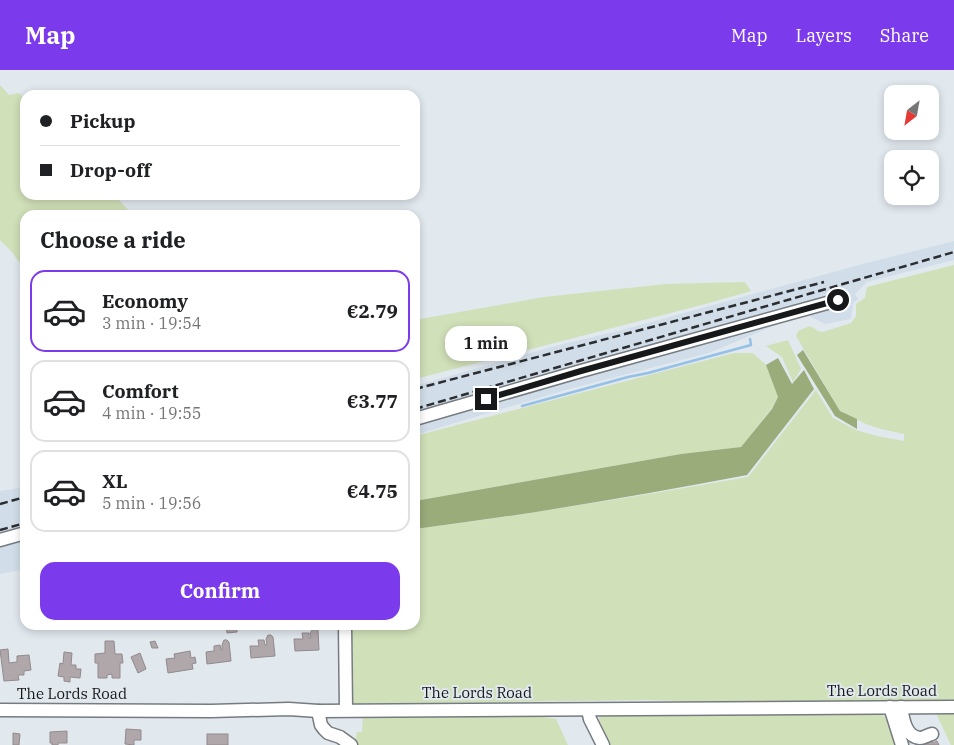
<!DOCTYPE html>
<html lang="en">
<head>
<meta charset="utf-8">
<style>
	body { margin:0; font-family:"IBM Plex Serif",serif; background:#f6f6f6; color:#202124; height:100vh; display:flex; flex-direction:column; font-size:19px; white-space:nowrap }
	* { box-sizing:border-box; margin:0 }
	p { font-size:16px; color:#757577 }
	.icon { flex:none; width:28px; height:28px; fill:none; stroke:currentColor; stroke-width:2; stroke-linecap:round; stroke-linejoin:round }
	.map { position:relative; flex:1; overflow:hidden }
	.sheet { position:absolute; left:20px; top:140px; width:400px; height:420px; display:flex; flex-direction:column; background:#fff; border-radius:15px; box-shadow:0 2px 8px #0003 }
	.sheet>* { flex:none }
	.banner { position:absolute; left:20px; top:20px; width:400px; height:110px; border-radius:15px; box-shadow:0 2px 8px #0003; display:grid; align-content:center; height:110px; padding:0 20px; background:#fff }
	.needle { width:32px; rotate:211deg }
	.tools { position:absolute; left:884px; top:15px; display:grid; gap:10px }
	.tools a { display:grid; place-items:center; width:55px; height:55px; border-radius:10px; background:#fff; box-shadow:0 2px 8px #0003; font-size:25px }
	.end { position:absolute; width:22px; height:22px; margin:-11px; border:6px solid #16181a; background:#fff; box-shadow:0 0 0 2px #fff }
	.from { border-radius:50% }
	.bubble { position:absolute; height:35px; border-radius:15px; background:#fff; box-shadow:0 2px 8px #0003; font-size:16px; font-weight:700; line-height:35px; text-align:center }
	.banner b { display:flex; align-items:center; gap:18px; height:48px; font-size:19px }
	.banner b+b { border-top:1px solid #e0e0e0 }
	.banner i { width:12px; height:12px; background:#202124 }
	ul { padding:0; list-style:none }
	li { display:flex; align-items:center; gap:15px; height:82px; margin:0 10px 8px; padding:0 10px; border:2px solid #e0e0e0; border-radius:15px }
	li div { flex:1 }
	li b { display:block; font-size:19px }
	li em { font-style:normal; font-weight:700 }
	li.active { border-color:#7c3aed }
	li>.icon { width:45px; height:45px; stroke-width:1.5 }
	h2 { padding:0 20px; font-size:22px; line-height:60px }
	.button { display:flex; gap:10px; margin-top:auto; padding:10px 20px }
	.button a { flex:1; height:58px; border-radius:15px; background:#7c3aed; color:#fff; font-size:20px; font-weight:700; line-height:58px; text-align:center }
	header { display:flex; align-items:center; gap:30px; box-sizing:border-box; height:70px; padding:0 25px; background:#7c3aed; color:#fff }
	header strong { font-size:24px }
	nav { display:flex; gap:28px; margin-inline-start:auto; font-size:18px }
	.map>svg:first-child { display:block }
</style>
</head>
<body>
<header>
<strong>Map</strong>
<nav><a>Map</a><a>Layers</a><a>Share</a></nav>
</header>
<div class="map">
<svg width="954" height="675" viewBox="0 0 954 675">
	<rect width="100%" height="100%" fill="#e1e8ee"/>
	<g fill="#d1dee9">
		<polygon points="954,171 954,190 867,212 855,224 858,229 853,233 851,249 825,254 809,246 795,247 709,283 569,319 415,365 415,316 555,276 622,260 866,193"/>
		<polygon points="25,417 25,499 0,504 0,421"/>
	</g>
	<g fill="#d0e0b8">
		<polygon points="0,15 9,25 19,23 25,30 25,125 114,125 133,145 25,145 25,191 19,192 12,182 0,170"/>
		<path d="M954,195V632L899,631L874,633H751L645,630L351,634V555H415V459C527,445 638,426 748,407L816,320L833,348L856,360L877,366L904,371V364L881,359L866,354L840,341L796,266L798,261L810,256L818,261L823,262L851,253L856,246V234L865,228L867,217Z"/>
		<polygon points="745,212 751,221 709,233 415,309 415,250 544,227 666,214"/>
		<polygon points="788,270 801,299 793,312 782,287 766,276"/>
		<polygon points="734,283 753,283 766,295 778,327 772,338 741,377 681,384 415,431 415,366"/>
		<polygon points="935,641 954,642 954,675 951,675"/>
		<path d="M877,642C891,648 892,661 896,675H610L599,650L600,643Z"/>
		<polygon points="363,645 539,646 556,649 568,675 358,675 355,670 357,662 362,662"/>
	</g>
	<g fill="#99ac7a">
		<polygon points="803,280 840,341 857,349 857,359 835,346 797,285"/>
		<path d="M778,288L792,314L804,300L814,319L747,405C637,426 526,445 415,459V431L681,384L741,377L772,339L778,327L766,295Z"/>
	</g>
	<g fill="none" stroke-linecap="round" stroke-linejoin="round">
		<polyline stroke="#95c1e8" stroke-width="2.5" points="522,336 628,307 648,303 751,275 750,269"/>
	</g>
	<g fill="#b0a7ab" stroke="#928a8d">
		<polygon points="226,555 237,555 237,562 227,563"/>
		<polygon points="316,558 318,560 319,580 295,581 294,569 303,569 302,563 309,563 309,568 311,568 310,563 313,559"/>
		<polygon points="268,565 271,565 273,567 275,586 251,588 250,576 259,576 258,570 264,570 265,575 267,575 266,569"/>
		<polygon points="224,570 227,570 229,572 231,591 207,594 206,582 214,581 214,576 220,575 221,580 222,580 222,575"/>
		<polygon points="105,571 114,571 115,584 122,584 123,593 120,593 120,608 112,608 112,604 107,605 107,608 98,608 98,593 95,593 95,584 105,583"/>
		<polygon points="155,571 158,578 152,578 150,572"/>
		<polygon points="8,579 9,593 17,592 17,586 29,585 31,600 24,601 24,605 18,605 19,610 4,611 0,580"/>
		<polygon points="190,581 191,588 195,587 196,593 192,594 193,599 168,603 166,589 175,588 174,584"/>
		<polygon points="64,582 72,583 71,595 76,595 76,599 81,599 80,608 70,607 70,612 64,611 64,607 58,606 60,593 63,594"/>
		<polygon points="140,583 146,599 138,603 131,587"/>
		<polygon points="126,659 141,660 141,670 134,670 134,675 125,674"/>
		<polygon points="67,661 67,673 58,673 58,675 52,675 52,673 50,673 50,662"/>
		<polygon points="13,663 20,664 19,675 13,675"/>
		<rect x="207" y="664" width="21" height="11"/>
		<polygon points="931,670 933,673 937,671 939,675 923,675"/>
	</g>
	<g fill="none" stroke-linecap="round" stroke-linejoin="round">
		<g stroke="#757b81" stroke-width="15">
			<g id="minor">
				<polyline points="415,349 581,301 838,230"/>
				<polyline points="0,470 25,463"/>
				<polyline points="345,555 346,640"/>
				<polyline points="890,637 902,675"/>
				<path d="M901,637C903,648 905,667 920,668C923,668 928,665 932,664"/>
				<polyline points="0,640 211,641 289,639 318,641 954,637"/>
				<polyline points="588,640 590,649 603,675"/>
				<polyline points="318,641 321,655 324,659 328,663 340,667 351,675"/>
			</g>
		</g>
		<use href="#minor" stroke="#fff" stroke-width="12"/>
		<g stroke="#2b2d30" stroke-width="2.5" stroke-dasharray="8 4" stroke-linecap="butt">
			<polyline points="415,319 824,212"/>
			<polyline points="415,339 746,242 954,182"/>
			<polyline points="0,434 25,427"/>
			<polyline points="0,460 25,453"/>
		</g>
	</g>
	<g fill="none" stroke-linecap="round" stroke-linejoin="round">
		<polyline stroke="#16181a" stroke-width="6" points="486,329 581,301 838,230"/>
	</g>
	<g text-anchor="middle" stroke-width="4" stroke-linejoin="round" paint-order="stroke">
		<g font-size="15" fill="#16181a" stroke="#e1e8ee">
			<text x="882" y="626">The Lords Road</text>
			<text x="477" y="628">The Lords Road</text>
			<text x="72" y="629">The Lords Road</text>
		</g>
	</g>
</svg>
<div class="tools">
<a><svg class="needle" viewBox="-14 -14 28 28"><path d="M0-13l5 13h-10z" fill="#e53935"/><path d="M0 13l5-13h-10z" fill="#757577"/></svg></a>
<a><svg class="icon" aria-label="locate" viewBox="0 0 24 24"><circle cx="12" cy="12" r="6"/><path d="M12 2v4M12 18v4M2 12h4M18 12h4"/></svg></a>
</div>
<i class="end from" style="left:838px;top:230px"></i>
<i class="end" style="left:486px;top:329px"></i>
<div class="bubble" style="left:445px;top:256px;width:82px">1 min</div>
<div class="banner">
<b><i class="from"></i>Pickup</b>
<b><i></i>Drop-off</b>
</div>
<section class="sheet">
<h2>Choose a ride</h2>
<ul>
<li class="active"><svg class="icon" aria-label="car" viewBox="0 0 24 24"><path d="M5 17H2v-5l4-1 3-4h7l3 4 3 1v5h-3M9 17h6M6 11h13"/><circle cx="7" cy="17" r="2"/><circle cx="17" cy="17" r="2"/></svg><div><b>Economy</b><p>3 min · 19:54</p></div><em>€2.79</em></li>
<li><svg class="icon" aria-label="car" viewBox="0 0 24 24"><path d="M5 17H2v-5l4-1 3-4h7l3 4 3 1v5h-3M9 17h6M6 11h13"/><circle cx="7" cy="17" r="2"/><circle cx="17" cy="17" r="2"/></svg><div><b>Comfort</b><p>4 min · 19:55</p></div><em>€3.77</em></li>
<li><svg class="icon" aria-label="car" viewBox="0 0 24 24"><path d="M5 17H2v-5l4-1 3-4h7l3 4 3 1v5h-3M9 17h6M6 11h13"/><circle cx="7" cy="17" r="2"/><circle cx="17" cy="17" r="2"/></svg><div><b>XL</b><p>5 min · 19:56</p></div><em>€4.75</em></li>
</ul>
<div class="button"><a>Confirm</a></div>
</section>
</div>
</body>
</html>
